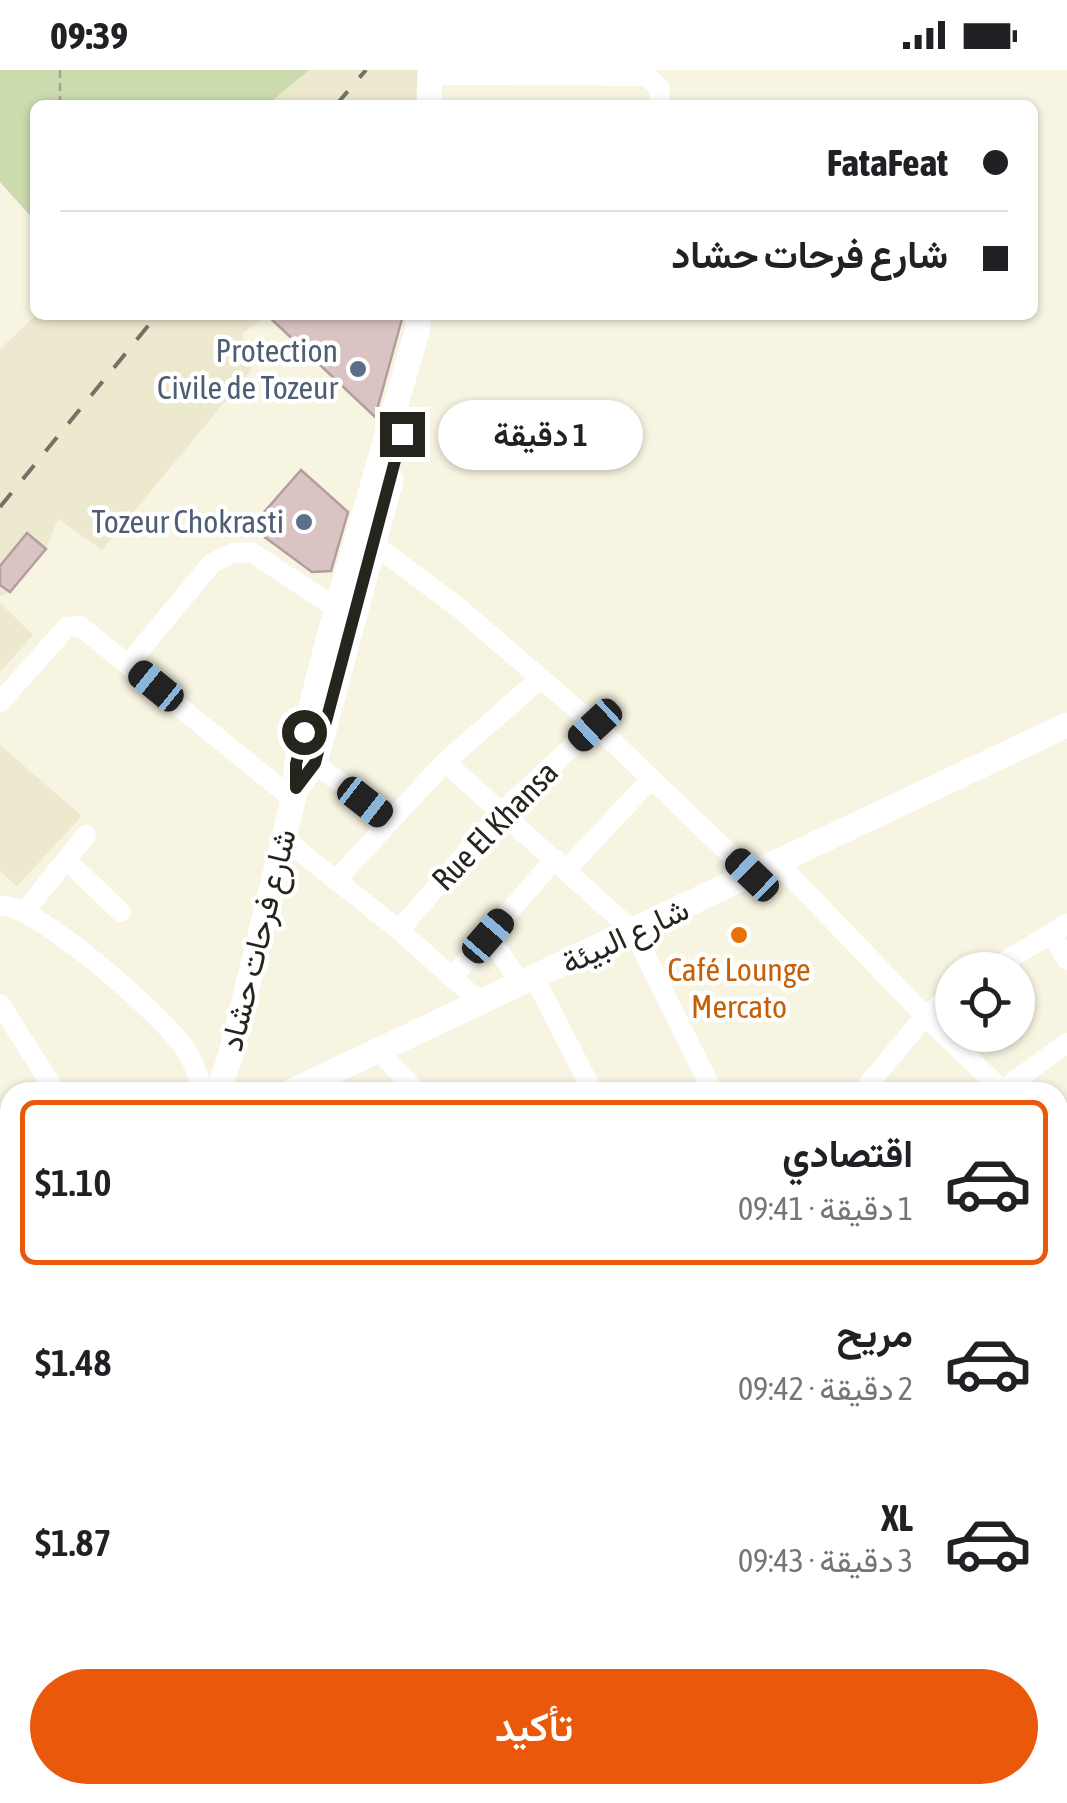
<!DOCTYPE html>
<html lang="ar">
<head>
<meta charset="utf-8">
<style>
	body { margin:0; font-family:"Asap Condensed",Vazirmatn,sans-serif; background:#f2f2f2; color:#202124; direction:rtl; height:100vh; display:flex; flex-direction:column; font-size:38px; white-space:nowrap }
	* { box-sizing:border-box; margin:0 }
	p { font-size:32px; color:#757577 }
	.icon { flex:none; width:55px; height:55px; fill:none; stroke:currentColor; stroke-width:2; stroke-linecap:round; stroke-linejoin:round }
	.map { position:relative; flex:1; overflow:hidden; direction:ltr }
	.details { position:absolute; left:0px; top:1012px; width:1068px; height:722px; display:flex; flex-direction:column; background:#fff; border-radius:30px 30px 0 0; box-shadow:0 2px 8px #0004; direction:rtl }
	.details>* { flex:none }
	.banner { position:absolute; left:30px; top:30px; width:1008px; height:220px; border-radius:15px; box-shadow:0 2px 8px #0004; direction:rtl; display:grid; align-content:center; height:220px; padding:0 30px; background:#fff }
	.controls { position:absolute; left:935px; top:882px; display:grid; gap:20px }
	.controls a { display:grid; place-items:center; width:100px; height:100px; border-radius:50%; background:#fff; box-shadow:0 2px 8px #0004; font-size:50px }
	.end { position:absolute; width:45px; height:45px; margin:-22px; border:12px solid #25241d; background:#fff; box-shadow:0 0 0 5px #fff }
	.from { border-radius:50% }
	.bubble { position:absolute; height:70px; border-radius:35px; background:#fff; box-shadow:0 2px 8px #0004; font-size:32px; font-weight:600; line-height:70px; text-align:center; direction:rtl }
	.car { position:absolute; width:30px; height:60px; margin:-30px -15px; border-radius:12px; box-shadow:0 0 8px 2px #0007; background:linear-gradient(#222 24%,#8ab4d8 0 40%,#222 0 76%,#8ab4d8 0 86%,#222 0) }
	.banner b { display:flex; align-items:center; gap:35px; height:95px; font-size:38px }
	.banner b+b { border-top:2px solid #e0e0e0 }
	.banner i { width:25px; height:25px; background:#202124 }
	ul { padding:18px 0 0; list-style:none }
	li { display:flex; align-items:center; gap:30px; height:165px; margin:0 20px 15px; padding:0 10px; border:5px solid transparent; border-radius:15px }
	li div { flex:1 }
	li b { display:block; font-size:38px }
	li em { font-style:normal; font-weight:600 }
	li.current { border-color:#ea580c }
	li>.icon { width:90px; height:90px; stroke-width:1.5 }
	.primary-button { display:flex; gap:20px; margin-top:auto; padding:20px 30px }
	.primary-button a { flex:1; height:115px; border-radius:60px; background:#ea580c; color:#fff; font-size:40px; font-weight:600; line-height:115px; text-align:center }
	.status { display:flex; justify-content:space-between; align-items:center; height:70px; padding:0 50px; background:#fff; direction:ltr }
	.status svg { height:28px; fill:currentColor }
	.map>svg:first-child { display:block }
</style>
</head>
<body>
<div class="status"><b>09:39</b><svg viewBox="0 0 49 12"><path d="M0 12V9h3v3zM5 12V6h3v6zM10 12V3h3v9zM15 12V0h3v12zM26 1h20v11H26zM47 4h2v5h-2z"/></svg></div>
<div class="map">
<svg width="1067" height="1733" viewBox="0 0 1067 1733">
	<rect width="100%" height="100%" fill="#f7f4e2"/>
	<g fill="#ede9cf">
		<polygon points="305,0 421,0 423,35 266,35"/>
		<polygon points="36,245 268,245 242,264 252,299 102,480 58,449 46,479 10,522 0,526 0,279"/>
		<polygon points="0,533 33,565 0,602"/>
		<polygon points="0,675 82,746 17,816 0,801"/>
	</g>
	<polygon fill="#cbdbae" points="0,0 309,0 267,35 35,35 35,151 0,112"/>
	<g fill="#d9c4c3" stroke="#b39e9d" stroke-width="2.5">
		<polygon points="267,245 403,245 375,347"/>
		<polygon points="301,400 348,442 331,501 312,502 251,457"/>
		<polygon points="27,463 46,479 10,522 0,515 0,496"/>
	</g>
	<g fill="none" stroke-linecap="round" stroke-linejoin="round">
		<g stroke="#a6a496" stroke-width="2.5" stroke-dasharray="8 5" stroke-linecap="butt">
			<polyline points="60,0 60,35"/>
			<polyline points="0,1606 10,1597"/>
			<polyline points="1,1688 10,1682"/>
		</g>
		<g stroke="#fff" stroke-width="20">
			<polyline points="442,5 646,6 660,18 659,35"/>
			<polyline points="364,467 459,538 595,655 752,805"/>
			<polyline points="129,593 212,493 233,483 251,482 336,538"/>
			<polyline points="0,632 67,557 80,556 293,729"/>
			<polyline points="445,692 634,862 713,1022"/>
			<polyline points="315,693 390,751"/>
			<polyline points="283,768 399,860 481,933"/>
			<polyline points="66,790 121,842"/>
			<polyline points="778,793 925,946 1004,1022"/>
			<polyline points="567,799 651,709"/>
			<polyline points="337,809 445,692 541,608"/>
			<path d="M0,836C33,831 167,949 186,980C194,992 199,1009 204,1022"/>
			<polyline points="25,841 86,765"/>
			<polyline points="399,860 501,743 595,655"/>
			<polyline points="1051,864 1067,890"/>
			<polyline points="488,865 522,915"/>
			<polyline points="991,900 1067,854"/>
			<polyline points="453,906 555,789"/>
			<polyline points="535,909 593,1022"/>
			<polyline points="0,934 56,1022"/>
			<polyline points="378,980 417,1022"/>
			<polyline points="1002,1020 1067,973"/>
			<polyline points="862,1022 925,946 952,925"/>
			<polyline points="1058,1067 1067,1075"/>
			<polyline points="1058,1115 1067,1109"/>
			<polyline points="1058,1159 1067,1170"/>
			<polyline points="0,1197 10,1218"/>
			<polyline points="1058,1260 1067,1252"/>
			<polyline points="1058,1295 1067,1303"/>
			<polyline points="1058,1426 1067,1416"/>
			<polyline points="78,1725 83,1733"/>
			<polyline points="353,1733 371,1725"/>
			<polyline points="623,1733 628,1725"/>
			<polyline points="955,1733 957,1725"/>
		</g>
		<g stroke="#fff" stroke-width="25">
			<polyline points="429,35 430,0"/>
			<polyline points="296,718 315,693 391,410"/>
			<polyline points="218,1022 231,984 296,718 296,695 329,566 418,258 419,245"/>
			<polyline points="290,1022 1067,655"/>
			<polyline points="0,1146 10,1142"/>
			<polyline points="0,1706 10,1723"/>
		</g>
		<g stroke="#747267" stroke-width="4" stroke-dasharray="18 18" stroke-linecap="butt">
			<polyline points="336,35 366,0"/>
			<polyline points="0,437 157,245"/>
		</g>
	</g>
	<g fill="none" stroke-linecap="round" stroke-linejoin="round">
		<polyline stroke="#25241d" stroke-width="12" points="304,662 296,694 296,718 315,693 402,364"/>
	</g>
	<g fill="#5c6f8a" stroke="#fff" stroke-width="4">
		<circle cx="358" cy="299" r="10"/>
		<circle cx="304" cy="452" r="10"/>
	</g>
	<circle fill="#e8710a" stroke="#fff" stroke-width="4" cx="739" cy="865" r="10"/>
	<g text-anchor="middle" stroke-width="9" stroke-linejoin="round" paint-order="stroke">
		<g font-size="32" fill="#4e5e75" stroke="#fff" text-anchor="end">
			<text x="338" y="292">Protection<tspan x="338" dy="37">Civile de Tozeur</tspan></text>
			<text x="284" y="463">Tozeur Chokrasti</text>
		</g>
		<g font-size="32" fill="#25241d" stroke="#fff">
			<text transform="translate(495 756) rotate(-46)" y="11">Rue El Khansa</text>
			<text transform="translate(625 866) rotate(-25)" y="11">شارع البيئة</text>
			<text transform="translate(258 870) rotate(-76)" y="11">شارع فرحات حشاد</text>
		</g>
		<g font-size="32" fill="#c56008" stroke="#fff">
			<text x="739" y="911">Café Lounge<tspan x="739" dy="37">Mercato</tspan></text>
		</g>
	</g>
</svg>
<div class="controls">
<a><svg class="icon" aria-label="locate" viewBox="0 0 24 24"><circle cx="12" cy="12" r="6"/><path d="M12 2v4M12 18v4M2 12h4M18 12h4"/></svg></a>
</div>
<i class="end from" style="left:304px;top:662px"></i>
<i class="end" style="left:402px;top:364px"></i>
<div class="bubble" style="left:438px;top:330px;width:205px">1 دقيقة</div>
<i class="car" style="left:156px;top:616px;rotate:309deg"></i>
<i class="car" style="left:595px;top:655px;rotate:227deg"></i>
<i class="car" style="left:365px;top:732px;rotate:128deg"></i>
<i class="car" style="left:752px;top:805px;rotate:314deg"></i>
<i class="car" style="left:488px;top:866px;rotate:41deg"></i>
<div class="banner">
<b><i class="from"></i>FataFeat</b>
<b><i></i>شارع فرحات حشاد</b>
</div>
<section class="details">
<ul>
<li class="current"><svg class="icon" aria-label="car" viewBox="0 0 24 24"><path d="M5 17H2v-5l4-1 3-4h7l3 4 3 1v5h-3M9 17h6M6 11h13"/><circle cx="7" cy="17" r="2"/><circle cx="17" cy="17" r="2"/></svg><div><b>اقتصادي</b><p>1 دقيقة · 09:41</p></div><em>$1.10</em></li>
<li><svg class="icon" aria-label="car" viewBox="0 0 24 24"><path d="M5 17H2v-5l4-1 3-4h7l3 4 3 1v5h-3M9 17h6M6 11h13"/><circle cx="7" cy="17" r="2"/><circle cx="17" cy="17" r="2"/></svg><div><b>مريح</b><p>2 دقيقة · 09:42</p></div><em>$1.48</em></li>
<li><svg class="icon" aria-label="car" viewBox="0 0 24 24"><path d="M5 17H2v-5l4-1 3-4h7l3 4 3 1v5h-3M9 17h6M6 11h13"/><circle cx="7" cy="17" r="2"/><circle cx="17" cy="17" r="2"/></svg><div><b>XL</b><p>3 دقيقة · 09:43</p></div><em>$1.87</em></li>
</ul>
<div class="primary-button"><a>تأكيد</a></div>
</section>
</div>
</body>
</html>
